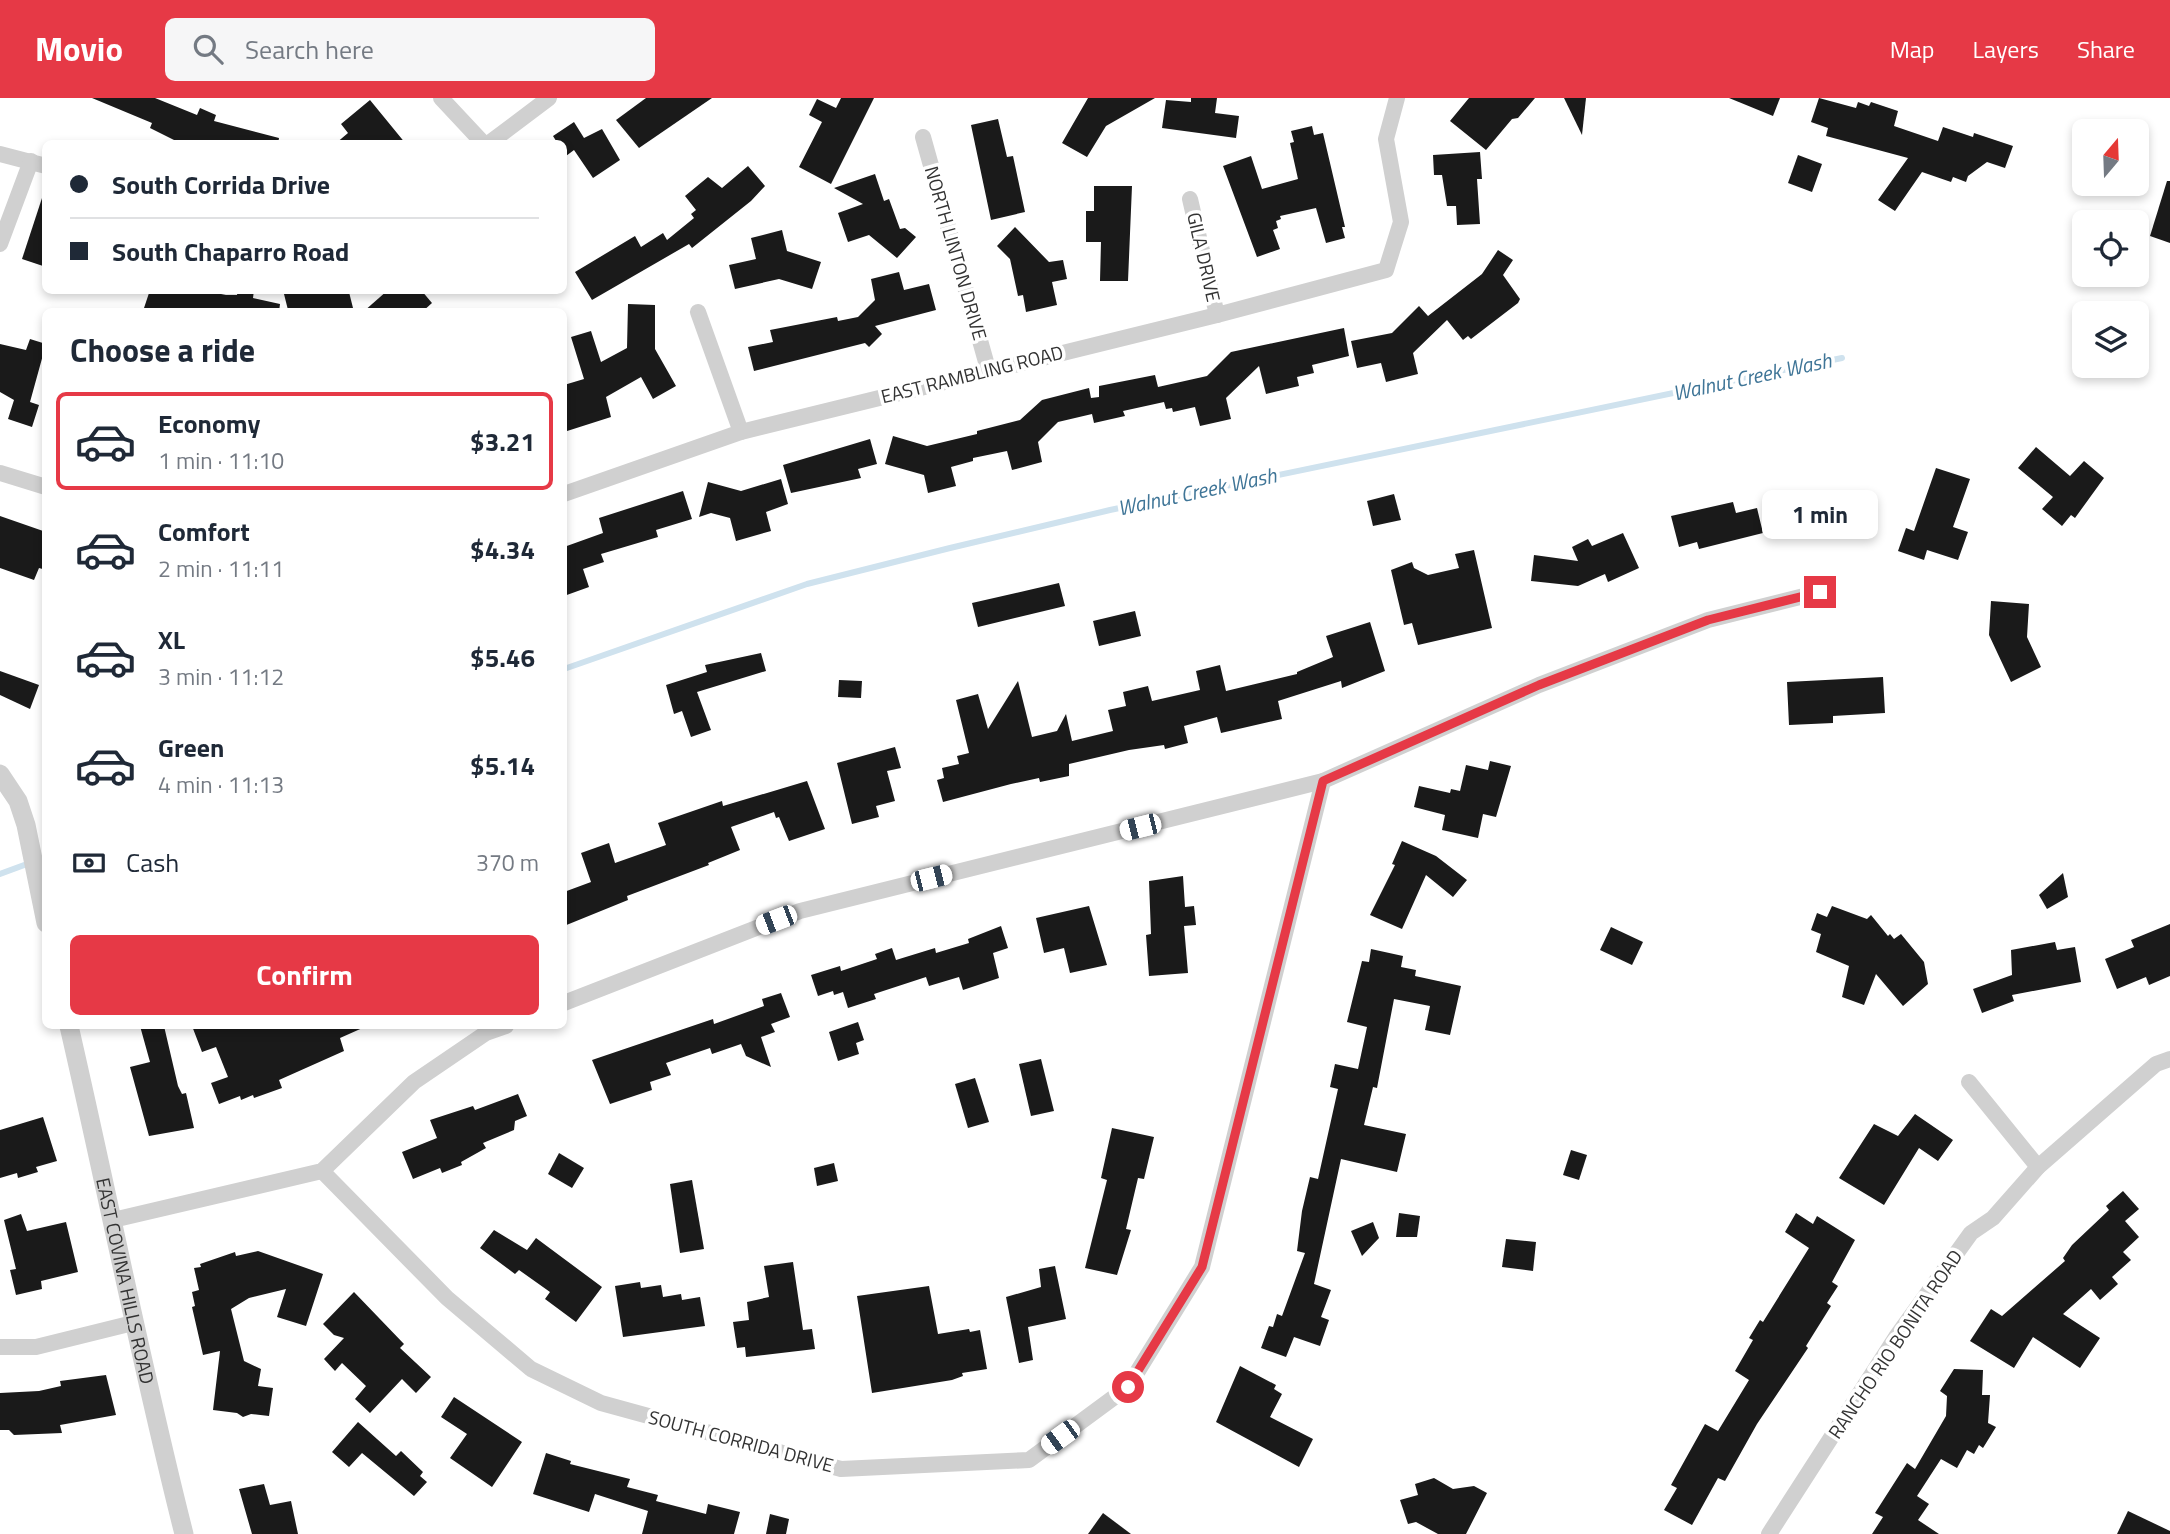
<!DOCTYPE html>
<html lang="en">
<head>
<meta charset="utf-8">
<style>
	body { margin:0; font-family:"Titillium Web",sans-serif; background:#f6f6f7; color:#1f2937; height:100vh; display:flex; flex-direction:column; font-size:26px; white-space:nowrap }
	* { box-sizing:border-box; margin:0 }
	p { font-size:23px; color:#747a83 }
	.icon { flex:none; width:38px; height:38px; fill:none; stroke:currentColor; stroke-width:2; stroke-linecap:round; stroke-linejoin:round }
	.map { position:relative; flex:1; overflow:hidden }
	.drawer { position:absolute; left:42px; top:210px; width:525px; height:721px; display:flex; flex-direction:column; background:#fff; border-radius:10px; box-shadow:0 4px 10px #0003 }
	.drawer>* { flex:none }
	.banner { position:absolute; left:42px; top:42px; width:525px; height:154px; border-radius:10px; box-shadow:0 4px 10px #0003; display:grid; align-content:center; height:154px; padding:0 28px; background:#fff }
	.needle { width:46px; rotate:19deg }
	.tools { position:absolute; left:2072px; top:21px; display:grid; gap:14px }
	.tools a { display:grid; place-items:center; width:77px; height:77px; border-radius:10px; background:#fff; box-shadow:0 4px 10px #0003; font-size:35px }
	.end { position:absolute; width:32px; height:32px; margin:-16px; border:9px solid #e63946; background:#fff; box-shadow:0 0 0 4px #fff }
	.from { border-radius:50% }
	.bubble { position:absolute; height:49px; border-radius:10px; background:#fff; box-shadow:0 4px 10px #0003; font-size:23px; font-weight:700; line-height:49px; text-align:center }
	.car { position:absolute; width:21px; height:42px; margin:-21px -10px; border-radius:9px; box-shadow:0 0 5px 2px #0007; background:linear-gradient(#fff 24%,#345 0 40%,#fff 0 76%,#345 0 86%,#fff 0) }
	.banner b { display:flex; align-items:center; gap:24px; height:66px; font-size:26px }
	.banner b+b { border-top:2px solid #e0e1e3 }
	.banner i { width:18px; height:18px; background:#1f2937 }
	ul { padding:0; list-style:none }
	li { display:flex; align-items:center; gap:21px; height:98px; margin:0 14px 10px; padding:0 14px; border:4px solid transparent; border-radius:10px }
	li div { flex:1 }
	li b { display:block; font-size:26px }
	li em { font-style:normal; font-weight:700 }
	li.on { border-color:#e63946 }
	li>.icon { width:63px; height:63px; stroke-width:1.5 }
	h2 { padding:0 28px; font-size:32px; line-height:84px }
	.pay { display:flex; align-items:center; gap:18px; height:77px; padding:0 28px; font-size:26px }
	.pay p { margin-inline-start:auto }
	.primary-button { display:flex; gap:14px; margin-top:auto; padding:14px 28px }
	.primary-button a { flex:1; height:80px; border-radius:10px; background:#e63946; color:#fff; font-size:28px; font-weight:700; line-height:80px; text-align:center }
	header { display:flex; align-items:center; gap:42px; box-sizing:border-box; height:98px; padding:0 35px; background:#e63946; color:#fff }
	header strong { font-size:33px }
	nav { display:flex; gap:38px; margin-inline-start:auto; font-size:24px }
	.search { width:490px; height:63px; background:#f6f6f7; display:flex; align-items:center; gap:18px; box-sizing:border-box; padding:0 24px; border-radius:10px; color:#747a83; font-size:26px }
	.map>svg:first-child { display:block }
</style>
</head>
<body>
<header>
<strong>Movio</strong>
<div class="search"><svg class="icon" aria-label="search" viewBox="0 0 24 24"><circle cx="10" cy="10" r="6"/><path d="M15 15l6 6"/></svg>Search here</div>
<nav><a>Map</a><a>Layers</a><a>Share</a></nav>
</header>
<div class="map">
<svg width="2170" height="1436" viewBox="0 0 2170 1436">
	<rect width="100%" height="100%" fill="#fff"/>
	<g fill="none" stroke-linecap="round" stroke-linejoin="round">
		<g stroke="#cfe2ee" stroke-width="6">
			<polyline points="564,571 807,486 950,450 1110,412 1842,260"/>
			<polyline points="0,776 46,759"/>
		</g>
	</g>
	<g fill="#1a1a1a">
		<polygon points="92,0 155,0 197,17 200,10 216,17 214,23 279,40 278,46 182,46 150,30 152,25"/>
		<polygon points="646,0 712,0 639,50 616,22"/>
		<polygon points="841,0 874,0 831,86 799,69 822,24 809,17 817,1 836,10"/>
		<polygon points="1088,0 1155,0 1106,28 1087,59 1062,45"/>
		<polygon points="1191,0 1217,0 1215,15 1239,18 1236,40 1162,30 1166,2 1191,4"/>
		<polygon points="1469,0 1535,0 1518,20 1512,21 1486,52 1450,23"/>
		<polygon points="1564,0 1586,0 1582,37"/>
		<polygon points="1729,0 1780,0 1773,18"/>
		<polygon points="1819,0 1856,10 1858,4 1869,8 1871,4 1898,13 1894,28 1938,43 1943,29 1973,39 1974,35 2013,48 2005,70 1987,64 1968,78 1966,84 1953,79 1951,84 1922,74 1895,113 1878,102 1908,60 1826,38 1828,30 1811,24"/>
		<polygon points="370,2 406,46 335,46 348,35 341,26"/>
		<polygon points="998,21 1007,59 1013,58 1025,114 991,122 971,27"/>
		<polygon points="574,24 584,40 602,31 620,62 593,80 574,52 566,58 564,46 558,46 553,38"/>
		<polygon points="1312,28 1314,37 1323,35 1345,129 1342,129 1345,140 1326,145 1316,110 1280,118 1281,121 1276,123 1278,130 1273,132 1280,151 1257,159 1223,68 1251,58 1262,91 1298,81 1290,45 1294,44 1291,33"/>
		<polygon points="1480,54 1482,81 1477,81 1480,126 1457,127 1456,108 1447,108 1442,77 1434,77 1433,57"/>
		<polygon points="1798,57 1822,66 1812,94 1788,85"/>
		<polygon points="748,68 765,88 751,103 692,150 689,146 592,202 575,174 635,138 641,149 663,135 667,142 694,120 691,116 696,112 685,98 708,79 722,90"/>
		<polygon points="875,76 884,103 889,101 900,131 905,130 916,139 897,160 869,137 848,144 838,115 863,106 834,90"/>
		<polygon points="2167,83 2170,83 2170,145 2150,138"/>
		<polygon points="1094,88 1132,88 1128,183 1100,183 1101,144 1086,144 1086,113 1094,113"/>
		<polygon points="42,100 46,101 46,169 22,161"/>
		<polygon points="1015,129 1049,164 1063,162 1067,181 1052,184 1057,207 1026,214 1023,197 1018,198 1010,161 997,148"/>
		<polygon points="782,132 787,153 821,164 812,191 779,181 735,191 729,167 756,161 751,140"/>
		<polygon points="1498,152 1513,162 1503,177 1520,201 1518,205 1471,241 1468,238 1463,242 1447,222 1413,255 1418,276 1386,284 1381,265 1357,270 1351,243 1392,235 1419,208 1428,218 1482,176"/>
		<polygon points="899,174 904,192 929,186 936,212 875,228 882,236 869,249 865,245 754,273 748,249 773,244 770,232 837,219 838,223 858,219 875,202 871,181"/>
		<polygon points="150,192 201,192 226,197 237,197 238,192 254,192 253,200 280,206 279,214 155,214 144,210"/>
		<polygon points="283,192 349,194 354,214 288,212"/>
		<polygon points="388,192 421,192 432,205 422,214 363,214"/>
		<polygon points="628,206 655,207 655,251 676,288 653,301 641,279 606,299 611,319 564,334 564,287 584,281 571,239 591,233 601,264 627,250"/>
		<polygon points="1344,230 1349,258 1312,267 1314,275 1297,279 1299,288 1266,296 1259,268 1226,300 1231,321 1200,328 1195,309 1173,314 1172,310 1166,311 1164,304 1123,313 1125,318 1094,325 1092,316 1058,324 1038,344 1042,364 1012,372 1007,353 973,360 973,363 951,369 956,388 928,395 924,377 885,366 893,338 927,348 977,336 977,333 1020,322 1042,302 1089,290 1091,300 1099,299 1099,288 1155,277 1158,289 1207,278 1231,254"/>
		<polygon points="30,241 46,246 30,304 39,307 32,329 8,321 14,302 0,294 0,246 26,252"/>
		<polygon points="870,341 877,366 858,371 861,380 791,395 783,367"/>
		<polygon points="2036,349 2070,378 2084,363 2104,380 2075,420 2071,417 2062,428 2042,411 2053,399 2018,370"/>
		<polygon points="1936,370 1970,381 1953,429 1968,434 1958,462 1927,452 1924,462 1898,453 1906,430 1914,433"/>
		<polygon points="781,381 788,406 766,414 771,433 736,443 730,420 711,415 699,419 708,384 741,393"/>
		<polygon points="683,393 692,421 656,432 658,439 601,456 604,464 583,471 589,489 564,498 564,449 603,435 599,420"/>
		<polygon points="1394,396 1401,422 1373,428 1367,403"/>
		<polygon points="1733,404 1736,415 1757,410 1763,435 1699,451 1697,444 1679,449 1671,418"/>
		<polygon points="0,418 46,434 46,472 39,470 34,482 0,470"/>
		<polygon points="1623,435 1639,470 1608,484 1605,476 1578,488 1531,483 1534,457 1578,463 1572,449 1588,441 1592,448"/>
		<polygon points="1474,452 1492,530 1418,547 1412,525 1404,527 1391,472 1412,464 1414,470 1428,477 1459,470 1455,456"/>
		<polygon points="1059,485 1065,508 978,529 972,505"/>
		<polygon points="1991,503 2029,506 2027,539 2041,569 2011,584 1989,537"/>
		<polygon points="1135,513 1141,538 1099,548 1093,523"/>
		<polygon points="1370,524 1385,573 1342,590 1341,583 1278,603 1282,621 1221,635 1217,619 1184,628 1188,645 1165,651 1164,647 1129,652 1069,666 1069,678 1040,684 1039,680 1011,686 943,704 937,682 944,680 942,670 959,666 957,658 969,655 956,602 978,596 988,631 1018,583 1032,639 1057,633 1066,616 1072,643 1113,633 1108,612 1126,608 1123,594 1148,588 1152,603 1200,592 1196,573 1220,567 1226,593 1297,576 1297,574 1333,559 1326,538"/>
		<polygon points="761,555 766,573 697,594 711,632 691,639 682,613 674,616 666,587 707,574 705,567"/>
		<polygon points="0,573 39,587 30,611 0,597"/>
		<polygon points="1883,579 1885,615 1833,618 1833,625 1789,627 1787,584"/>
		<polygon points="839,582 862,583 861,600 838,599"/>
		<polygon points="895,649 901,670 887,673 895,703 876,708 879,719 852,726 837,665"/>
		<polygon points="1490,663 1511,668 1496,719 1483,716 1478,740 1442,732 1445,717 1414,709 1419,688 1450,695 1451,691 1460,693 1466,667 1488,672"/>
		<polygon points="807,683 825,731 789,743 779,719 776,720 774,714 731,729 740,752 708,765 709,767 627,798 628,802 564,828 564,794 591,784 581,755 609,745 615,765 666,747 658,725 722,703 723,708"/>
		<polygon points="1402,743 1436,758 1467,782 1453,799 1426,777 1402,831 1370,817 1395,767 1392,766"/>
		<polygon points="2063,775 2068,799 2047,811 2039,797"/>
		<polygon points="1183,778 1185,809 1194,808 1196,827 1184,828 1188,875 1149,878 1146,837 1151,836 1149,783"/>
		<polygon points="1089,808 1107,867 1070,875 1064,850 1044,855 1036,820"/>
		<polygon points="1832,808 1867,821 1871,817 1888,838 1890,836 1894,841 1901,836 1924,864 1928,886 1903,908 1876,876 1864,907 1842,899 1849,868 1816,854 1821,836 1811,832 1817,815 1827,819"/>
		<polygon points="2170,826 2170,878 2149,887 2146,879 2117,891 2105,861 2134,849 2131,842"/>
		<polygon points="1001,828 1008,850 993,855 999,880 963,892 959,879 929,888 926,879 874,896 876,901 848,910 843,894 834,897 833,893 818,898 811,877 840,868 841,873 877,861 875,856 892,850 896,862 935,850 936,855 969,845 968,841"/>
		<polygon points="1611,829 1643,844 1632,867 1600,852"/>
		<polygon points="2055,844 2057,852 2075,849 2081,884 2012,897 2014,903 1982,915 1973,891 2012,877 2011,852"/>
		<polygon points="1371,851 1403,858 1401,869 1416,872 1415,878 1461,888 1450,937 1425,932 1430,908 1394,901 1377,990 1373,989 1364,1027 1406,1036 1397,1074 1341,1061 1314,1186 1331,1192 1321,1219 1329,1222 1320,1248 1294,1239 1286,1259 1261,1250 1269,1228 1273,1229 1277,1216 1282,1218 1305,1155 1297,1153 1302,1113 1310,1079 1318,1081 1338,991 1330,989 1335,966 1358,971 1367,929 1347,924 1362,863 1369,864"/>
		<polygon points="781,895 790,919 771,926 775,934 761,939 771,969 746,958 741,946 712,956 710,950 666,965 671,977 650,984 652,992 610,1006 592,962 713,921 714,926 764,908 762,901"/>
		<polygon points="858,924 864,942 856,945 859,956 838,963 829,934"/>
		<polygon points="140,928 164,928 178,988 182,996 186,995 194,1030 149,1038 130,969 150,964"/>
		<polygon points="192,928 367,928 340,940 344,953 279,982 282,990 254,1000 253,997 241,1002 240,998 219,1006 211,985 228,979 216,949 202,954"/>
		<polygon points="1041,961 1054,1013 1031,1018 1019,966"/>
		<polygon points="975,980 989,1024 968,1030 955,986"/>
		<polygon points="518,996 527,1018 515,1023 514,1032 483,1045 486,1050 461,1064 462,1067 442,1075 440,1070 413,1081 402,1054 437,1040 430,1022 473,1008 475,1012"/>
		<polygon points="1915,1016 1953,1042 1938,1063 1919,1050 1884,1107 1839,1080 1874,1026 1898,1038"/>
		<polygon points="43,1019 57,1063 36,1069 38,1074 18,1080 17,1075 0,1080 0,1032"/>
		<polygon points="1112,1030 1154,1039 1144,1081 1138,1080 1126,1131 1131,1132 1117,1177 1085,1170 1107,1082 1101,1080"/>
		<polygon points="1571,1052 1587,1057 1579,1082 1563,1077"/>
		<polygon points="559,1055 584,1070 572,1090 548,1076"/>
		<polygon points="834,1065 838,1083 817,1088 814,1070"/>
		<polygon points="692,1082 704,1151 680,1155 670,1086"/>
		<polygon points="2123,1093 2139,1111 2125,1123 2139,1139 2123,1154 2131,1162 2112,1179 2118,1186 2100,1202 2091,1191 2063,1216 2100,1240 2080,1270 2033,1239 2014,1270 1970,1243 1991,1211 2002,1218 2065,1163 2063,1160 2072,1147 2109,1112 2106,1108"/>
		<polygon points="1399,1115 1420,1118 1417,1139 1396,1139"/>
		<polygon points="1796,1115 1813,1126 1817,1118 1855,1142 1832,1184 1838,1188 1827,1205 1831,1208 1806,1248 1808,1250 1757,1326 1725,1383 1718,1380 1692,1427 1664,1412 1677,1390 1671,1387 1705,1326 1718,1333 1749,1282 1735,1273 1753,1242 1749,1240 1760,1222 1763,1224 1809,1150 1785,1134"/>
		<polygon points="21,1116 27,1133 66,1124 78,1174 41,1183 42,1191 16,1197 10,1172 16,1171 4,1122"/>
		<polygon points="1373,1124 1379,1140 1362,1158 1351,1133"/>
		<polygon points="494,1132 527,1152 536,1140 602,1189 576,1224 545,1201 550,1194 519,1172 515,1176 480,1150"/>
		<polygon points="1506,1141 1536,1144 1533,1173 1502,1169"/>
		<polygon points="258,1153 323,1176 306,1228 277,1219 286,1191 249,1200 231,1211 244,1263 261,1271 258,1288 273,1290 269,1318 251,1316 243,1319 237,1315 213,1312 220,1253 203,1257 192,1209 195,1208 192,1194 199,1192 194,1170 201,1169 200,1166 235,1154 236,1158"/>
		<polygon points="793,1164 803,1232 812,1231 815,1251 746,1259 745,1249 737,1250 733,1224 749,1222 747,1204 769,1199 764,1168"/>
		<polygon points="1055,1168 1066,1221 1028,1229 1033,1262 1019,1265 1006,1199 1041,1189 1039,1171"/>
		<polygon points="640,1184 641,1190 661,1187 663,1199 681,1196 682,1202 700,1199 705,1228 623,1239 615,1188"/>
		<polygon points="929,1188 938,1236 969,1231 970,1234 980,1232 987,1271 962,1275 963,1278 952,1282 872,1295 857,1198"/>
		<polygon points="354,1194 404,1246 400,1250 431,1279 416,1295 402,1281 370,1315 355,1301 366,1288 342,1265 335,1273 324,1261 344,1240 334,1237 323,1226"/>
		<polygon points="1240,1268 1276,1287 1274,1291 1282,1296 1270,1319 1313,1341 1299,1369 1216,1324"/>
		<polygon points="1954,1271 1983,1272 1982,1297 1990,1297 1988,1325 1996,1329 1983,1350 1979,1347 1974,1356 1967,1352 1957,1370 1941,1361 1917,1398 1929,1406 1918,1422 1939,1436 1872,1436 1883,1419 1875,1415 1907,1365 1915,1371 1946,1318 1947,1298 1940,1293"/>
		<polygon points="106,1277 116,1317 60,1327 62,1335 14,1337 9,1332 0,1332 0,1295 39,1293 61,1288 60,1283"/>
		<polygon points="454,1299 522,1344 492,1389 450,1360 467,1336 441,1319"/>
		<polygon points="358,1324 396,1358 401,1353 423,1374 420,1378 427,1384 414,1398 362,1355 349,1369 332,1354"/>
		<polygon points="546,1355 571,1363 570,1366 630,1381 627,1389 658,1397 656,1403 706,1416 708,1406 740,1414 734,1436 642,1436 648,1413 595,1396 589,1414 533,1396"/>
		<polygon points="1434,1380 1453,1391 1474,1388 1487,1395 1466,1436 1438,1436 1416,1424 1408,1426 1400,1402 1418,1397 1415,1386"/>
		<polygon points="264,1386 270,1407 291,1403 298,1436 252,1436 239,1391"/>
		<polygon points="2128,1413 2170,1433 2170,1436 2117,1436"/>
		<polygon points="1103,1415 1131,1436 1088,1436"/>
		<polygon points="770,1416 789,1421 786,1436 766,1436"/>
	</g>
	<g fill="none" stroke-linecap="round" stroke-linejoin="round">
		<g stroke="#d0d0d0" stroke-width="16">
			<polyline points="441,0 484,46"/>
			<polyline points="923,39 988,271"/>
			<polyline points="488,46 549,0"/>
			<polyline points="0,56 46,68"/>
			<polyline points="1190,101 1217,217"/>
			<polyline points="0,146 31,63"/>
			<polyline points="698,214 741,334"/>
			<polyline points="0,375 46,389"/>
			<polyline points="564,396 741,334 1217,217 1386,172 1401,124 1386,41 1397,0"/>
			<polyline points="564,905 800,813 1323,683 1539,587 1708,522 1820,494"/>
			<polyline points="1969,984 2038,1069 2156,966 2170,961"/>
			<polyline points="322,1073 447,1200 531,1271 601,1305 841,1371 1029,1362 1128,1289 1202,1169 1323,683"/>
			<polyline points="113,1122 322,1073 414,984 486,935 506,928"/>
			<polyline points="0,1249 36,1249 133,1225"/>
			<polyline points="1769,1436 1896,1239 1971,1135 1993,1120 2038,1069"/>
		</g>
		<g stroke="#d0d0d0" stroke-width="19">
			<polyline points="0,676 18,703 26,727 46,825"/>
			<path id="s1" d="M69,928C108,1097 141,1267 184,1436"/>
		</g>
	</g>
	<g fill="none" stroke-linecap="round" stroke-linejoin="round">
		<polyline stroke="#e63946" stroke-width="9" points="1128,1289 1202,1169 1323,683 1539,587 1708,522 1820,494"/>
	</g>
	<g text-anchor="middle" stroke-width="7" stroke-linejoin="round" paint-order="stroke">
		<g font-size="19" fill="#333" stroke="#fff">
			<text transform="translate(956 155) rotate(74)" y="7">NORTH LINTON DRIVE</text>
			<text transform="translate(1204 159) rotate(77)" y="7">GILA DRIVE</text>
			<text transform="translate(972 276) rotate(-14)" y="7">EAST RAMBLING ROAD</text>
			<text dy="7" stroke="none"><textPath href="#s1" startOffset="261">EAST COVINA HILLS ROAD</textPath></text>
			<text transform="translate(1895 1246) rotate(-56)" y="7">RANCHO RIO BONITA ROAD</text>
			<text transform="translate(741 1343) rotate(15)" y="7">SOUTH CORRIDA DRIVE</text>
		</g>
		<g font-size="21" font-style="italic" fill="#3f7597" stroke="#fff">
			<text transform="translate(1752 279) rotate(-12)" y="7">Walnut Creek Wash</text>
			<text transform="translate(1197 394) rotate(-12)" y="7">Walnut Creek Wash</text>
		</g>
	</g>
</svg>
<div class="tools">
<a><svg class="needle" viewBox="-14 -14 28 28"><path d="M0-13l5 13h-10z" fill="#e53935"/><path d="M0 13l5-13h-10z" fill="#747a83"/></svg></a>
<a><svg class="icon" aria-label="locate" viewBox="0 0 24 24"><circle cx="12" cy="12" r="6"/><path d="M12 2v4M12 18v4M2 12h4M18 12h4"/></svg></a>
<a><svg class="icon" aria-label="layers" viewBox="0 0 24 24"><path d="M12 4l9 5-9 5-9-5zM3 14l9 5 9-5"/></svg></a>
</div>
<i class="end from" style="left:1128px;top:1289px"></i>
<i class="end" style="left:1820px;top:494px"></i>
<div class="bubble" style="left:1762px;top:392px;width:116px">1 min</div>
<i class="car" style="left:1140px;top:729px;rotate:256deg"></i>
<i class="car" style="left:931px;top:780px;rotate:76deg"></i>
<i class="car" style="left:776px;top:822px;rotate:249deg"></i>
<i class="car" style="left:1060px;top:1339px;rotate:234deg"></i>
<div class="banner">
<b><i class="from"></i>South Corrida Drive</b>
<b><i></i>South Chaparro Road</b>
</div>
<section class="drawer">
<h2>Choose a ride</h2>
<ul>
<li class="on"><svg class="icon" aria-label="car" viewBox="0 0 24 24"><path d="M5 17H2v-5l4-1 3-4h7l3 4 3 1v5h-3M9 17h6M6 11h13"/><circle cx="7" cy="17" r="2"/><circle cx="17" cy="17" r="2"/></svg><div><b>Economy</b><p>1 min · 11:10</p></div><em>$3.21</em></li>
<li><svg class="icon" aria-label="car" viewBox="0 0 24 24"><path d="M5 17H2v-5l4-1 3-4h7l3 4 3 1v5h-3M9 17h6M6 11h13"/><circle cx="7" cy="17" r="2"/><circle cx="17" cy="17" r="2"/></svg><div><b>Comfort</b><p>2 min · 11:11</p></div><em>$4.34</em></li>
<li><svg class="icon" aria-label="car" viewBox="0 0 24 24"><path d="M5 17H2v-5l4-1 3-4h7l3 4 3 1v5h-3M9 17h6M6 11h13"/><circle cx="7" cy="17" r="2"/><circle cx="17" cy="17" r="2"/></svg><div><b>XL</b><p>3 min · 11:12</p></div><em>$5.46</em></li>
<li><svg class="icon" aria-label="car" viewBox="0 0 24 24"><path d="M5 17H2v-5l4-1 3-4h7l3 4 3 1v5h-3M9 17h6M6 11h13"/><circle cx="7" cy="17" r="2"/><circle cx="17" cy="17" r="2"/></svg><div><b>Green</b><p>4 min · 11:13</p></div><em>$5.14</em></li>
</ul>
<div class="pay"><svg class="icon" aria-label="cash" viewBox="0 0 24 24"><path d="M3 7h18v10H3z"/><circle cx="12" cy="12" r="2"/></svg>Cash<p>370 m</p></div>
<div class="primary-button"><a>Confirm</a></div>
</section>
</div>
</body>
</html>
